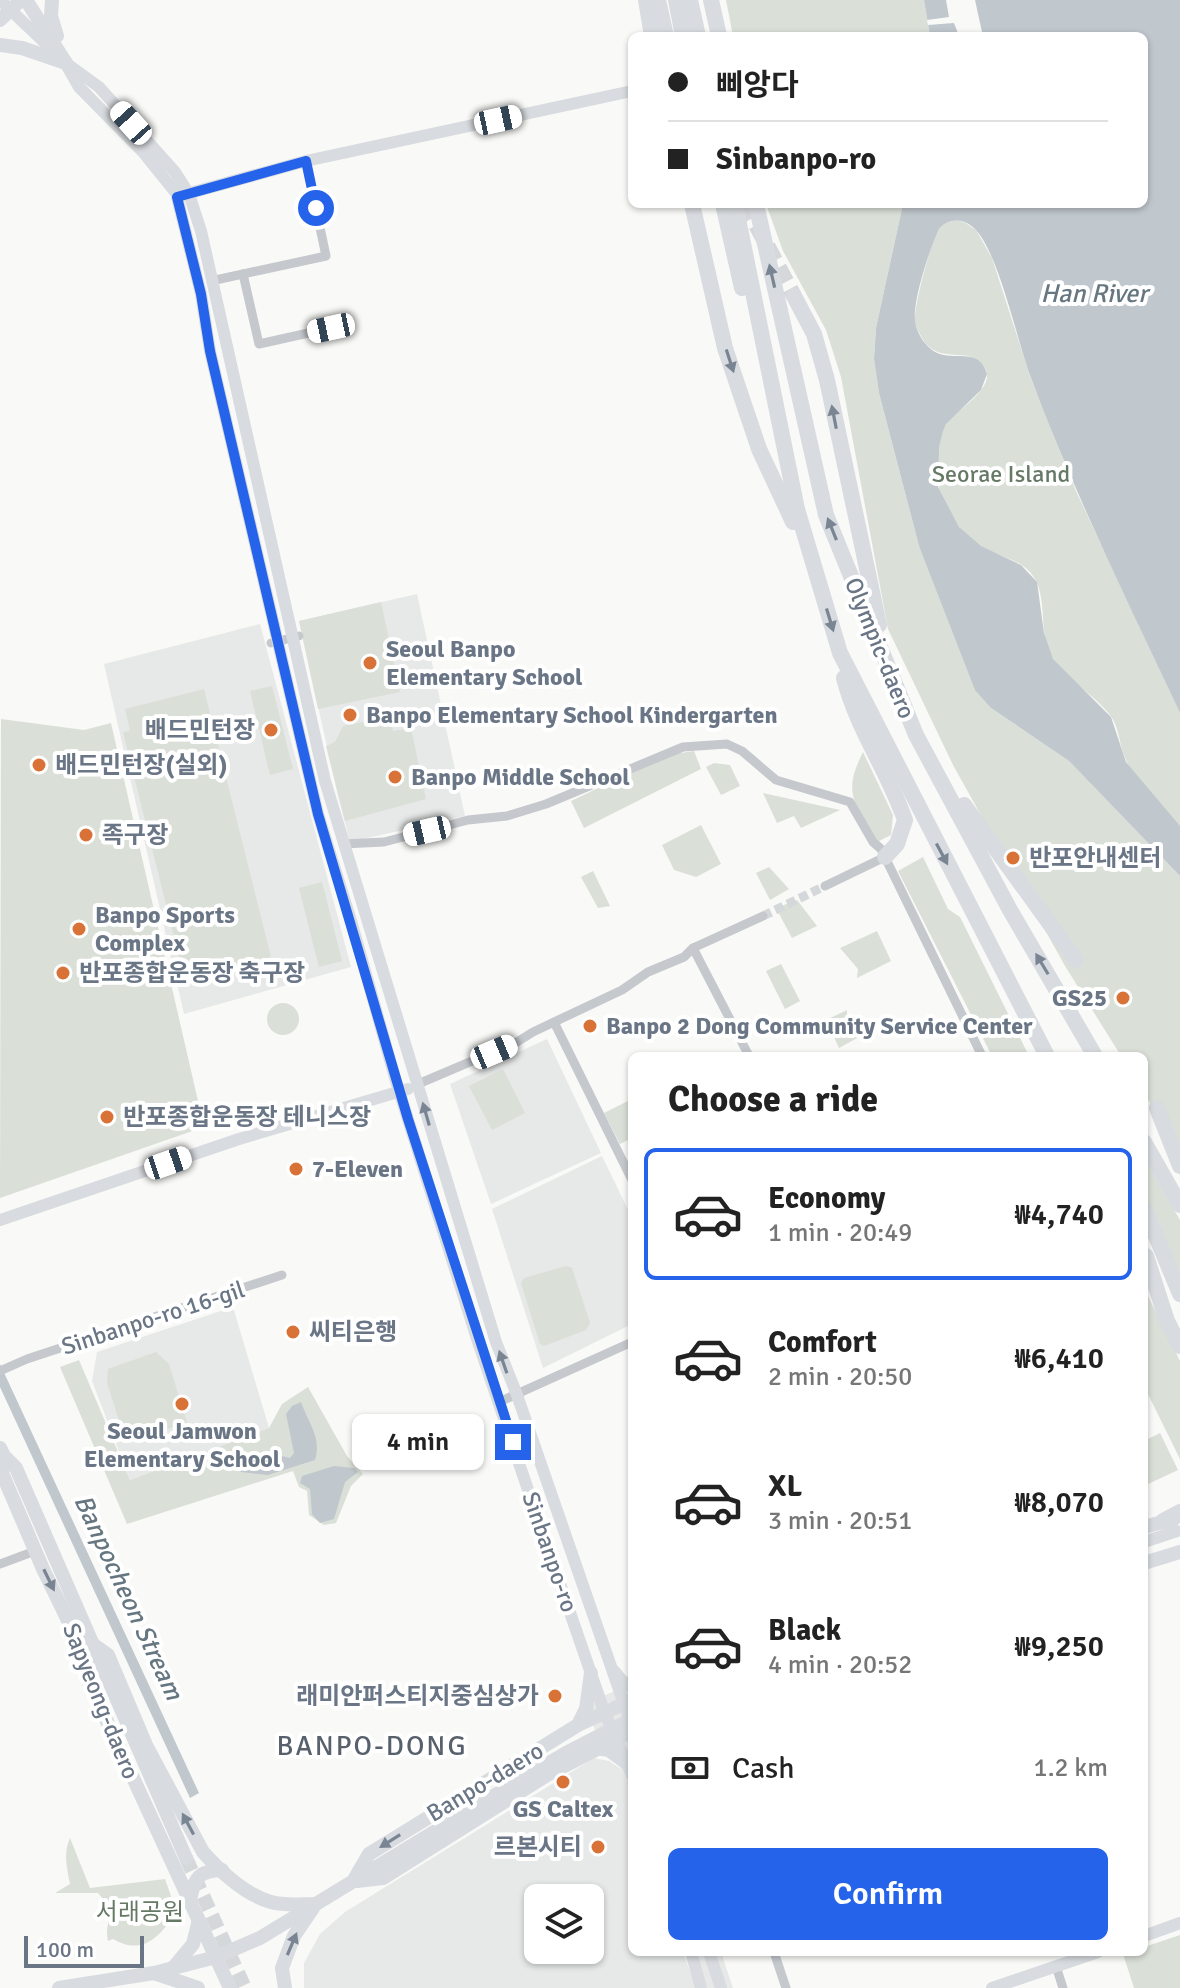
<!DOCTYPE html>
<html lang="en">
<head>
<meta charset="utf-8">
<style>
	body { margin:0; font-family:Signika,"Noto Sans KR",sans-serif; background:#f2f2f2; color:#222; height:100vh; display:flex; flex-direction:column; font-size:30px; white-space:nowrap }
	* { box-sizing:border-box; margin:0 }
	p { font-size:26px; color:#767676 }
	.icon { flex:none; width:44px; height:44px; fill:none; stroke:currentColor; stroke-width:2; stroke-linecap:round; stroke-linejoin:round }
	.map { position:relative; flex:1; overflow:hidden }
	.side { position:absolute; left:628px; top:1052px; width:520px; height:904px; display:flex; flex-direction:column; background:#fff; border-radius:12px; box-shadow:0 2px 6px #0004 }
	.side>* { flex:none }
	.top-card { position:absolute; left:628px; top:32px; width:520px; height:176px; border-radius:12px; box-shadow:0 2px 6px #0004; display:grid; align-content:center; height:176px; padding:0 40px; background:#fff }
	.buttons { position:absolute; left:524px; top:1884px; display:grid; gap:16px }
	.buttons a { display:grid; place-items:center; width:80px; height:80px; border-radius:12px; background:#fff; box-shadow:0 2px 6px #0004; font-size:40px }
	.scale { position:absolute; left:24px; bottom:20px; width:120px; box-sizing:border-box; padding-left:8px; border:4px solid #6a7686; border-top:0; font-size:22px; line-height:28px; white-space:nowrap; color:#6a7686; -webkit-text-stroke:6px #fff; paint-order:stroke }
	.end { position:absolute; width:36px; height:36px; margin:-18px; border:10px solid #2563eb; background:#fff; box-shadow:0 0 0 4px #fff }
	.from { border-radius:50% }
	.bubble { position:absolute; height:56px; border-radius:12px; background:#fff; box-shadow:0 2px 6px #0004; font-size:26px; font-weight:600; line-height:56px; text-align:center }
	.car { position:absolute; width:24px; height:48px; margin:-24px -12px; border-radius:10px; box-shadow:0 0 6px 2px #0007; background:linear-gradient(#fff 24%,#345 0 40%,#fff 0 76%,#345 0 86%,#fff 0) }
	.top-card b { display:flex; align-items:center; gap:28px; height:76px; font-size:30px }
	.top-card b+b { border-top:2px solid #e0e0e0 }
	.top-card i { width:20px; height:20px; background:#222 }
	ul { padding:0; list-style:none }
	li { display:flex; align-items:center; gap:24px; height:132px; margin:0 16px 12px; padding:0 24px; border:4px solid transparent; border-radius:12px }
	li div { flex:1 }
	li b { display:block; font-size:30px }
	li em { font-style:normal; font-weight:600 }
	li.active { border-color:#2563eb }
	li>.icon { width:72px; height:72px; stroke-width:1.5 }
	h2 { padding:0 40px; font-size:36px; line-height:96px }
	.pay { display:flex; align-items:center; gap:20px; height:88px; padding:0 40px; font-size:30px }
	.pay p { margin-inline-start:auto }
	.primary-button { display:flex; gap:16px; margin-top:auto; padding:16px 40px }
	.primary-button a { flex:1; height:92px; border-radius:12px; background:#2563eb; color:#fff; font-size:32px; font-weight:600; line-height:92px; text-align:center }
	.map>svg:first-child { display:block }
</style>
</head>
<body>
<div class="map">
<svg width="1180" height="1988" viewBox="0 0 1180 1988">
	<rect width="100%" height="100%" fill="#f9f9f7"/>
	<g fill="#e7e8e8" fill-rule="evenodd">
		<polygon points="417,594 465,816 350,842 338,796 299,621"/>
		<polygon points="260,624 351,967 184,1014 104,664"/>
		<polygon points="547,1039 601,1153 491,1204 450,1084"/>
		<polygon points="602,1156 632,1218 632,1324 543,1368 492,1209"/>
		<polygon points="233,1307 269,1428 130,1480 92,1381 97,1352"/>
		<path d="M621,1688L632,1690V1952H683L696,1988H304V1963L320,1934L345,1912L594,1758L609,1761L621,1769L615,1751L603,1746L588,1715L595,1700ZM538,1898H590V1950H538Z"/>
		<polygon points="686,1952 721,1952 733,1988 699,1988"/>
	</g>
	<g fill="#dae0d8">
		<polygon points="726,0 924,0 930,36 733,36"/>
		<polygon points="766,204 903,204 876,328 874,359 879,393 919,546 991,708 1069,761 1180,876 1180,1151 1144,1093 1144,1056 1121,1056 1065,966 953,765 888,629 841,377 826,330 783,251"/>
		<path d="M955,220L964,222L976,230L992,258L1030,376L1076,491L1180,713V826C1162,806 1137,785 1126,760C1119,746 1120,728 1110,715C1093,692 1058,676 1048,649C1039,625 1048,592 1030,572C1018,559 998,556 982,547C961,535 942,508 938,484C935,468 937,438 946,424C955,411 997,388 985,368C972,345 944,364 926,344C922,338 917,330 915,322C913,309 931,241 939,229C943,223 948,222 955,220Z"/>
		<polygon points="381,602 400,692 318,709 299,621"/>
		<polygon points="272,686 293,769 270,775 250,691"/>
		<polygon points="204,689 271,957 185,981 123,732 130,731 125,709"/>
		<polygon points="390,716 393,731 411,728 426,799 345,821 326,746 335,742 343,726"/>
		<polygon points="1,719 84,730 111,723 204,1127 0,1198"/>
		<polygon points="694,751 701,769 584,828 571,801 667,755"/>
		<path d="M863,752L893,815L891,835L877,842C856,802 841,796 863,752Z"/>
		<polygon points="714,763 730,765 740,786 721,795 706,767"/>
		<polygon points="763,793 840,810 801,828 794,816 777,823"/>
		<polygon points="701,825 721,864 696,877 674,870 662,845"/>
		<polygon points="923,857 948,909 960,917 1029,1056 992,1056 898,871"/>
		<polygon points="769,867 789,889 770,900 756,873"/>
		<polygon points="593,871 610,906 598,908 581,877"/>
		<polygon points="322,882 342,961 319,967 299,888"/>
		<polygon points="797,900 817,926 792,938 776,908"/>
		<polygon points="877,931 891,961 857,978 858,969 840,948"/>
		<polygon points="781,964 800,1001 785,1009 766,971"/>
		<circle cx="283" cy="1019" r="16"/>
		<polygon points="847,1010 847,1020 861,1036 839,1048 826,1020"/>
		<polygon points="503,1069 525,1113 492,1130 469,1086"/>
		<polygon points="632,1099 632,1138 620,1144 604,1113"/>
		<polygon points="1144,1158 1180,1220 1180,1285 1144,1189"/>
		<polygon points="566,1266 572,1268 590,1323 586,1330 544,1346 540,1344 521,1283 524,1278"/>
		<polygon points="1144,1288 1180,1361 1180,1459 1144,1386"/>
		<polygon points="156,1352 169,1364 187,1423 126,1442 107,1383 108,1369"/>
		<polygon points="79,1360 130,1480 269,1428 282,1404 308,1387 347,1456 363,1474 351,1486 336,1523 324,1525 309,1515 307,1491 299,1487 293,1471 127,1524 60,1367"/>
		<polygon points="1160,1433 1178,1470 1144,1486 1144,1441"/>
		<path d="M70,1838L90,1888L165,1879L176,1910C163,1935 143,1957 113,1939L108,1941C103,1916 121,1918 98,1893H55L70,1884C67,1869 63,1852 70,1838Z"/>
		<polygon points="1180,1935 1180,1988 1134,1988 1123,1954 1144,1952 1144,1947"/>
	</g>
	<g fill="#c0c7cd">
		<path d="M924,0H1180V713C1128,602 1074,493 1031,378C1017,341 1000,257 976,230C965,218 949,217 939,229C930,248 913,299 915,320C916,333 927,350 940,354C958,360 980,348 987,374L981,390L946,424L943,431L939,447L938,487L959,527L981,546L1021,565L1037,582L1044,633L1053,659L1111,717L1126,762L1180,826V876L1069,761L991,708L975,690L919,546L879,393L874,359L876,328L903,204H1144V36H930Z"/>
		<polygon points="0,1364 199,1793 190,1798 0,1387"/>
		<path d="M301,1402C308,1422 322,1438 315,1460L268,1475L241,1472L239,1469L241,1464L256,1467L277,1455L290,1458L294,1453L286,1414L292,1406Z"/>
		<polygon points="334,1466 354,1468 358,1472 345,1482 334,1519 320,1523 312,1514 310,1489 300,1483 302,1476"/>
	</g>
	<polygon fill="#f9f9f7" points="946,0 975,0 982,32 959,36 954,23 928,25 927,20 949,17"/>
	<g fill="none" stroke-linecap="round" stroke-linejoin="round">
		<polyline stroke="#d5d8db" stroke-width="9" stroke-dasharray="9 4.5" stroke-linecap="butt" points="763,916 825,886"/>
		<polyline stroke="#d5d8db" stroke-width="14" stroke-dasharray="14 7" stroke-linecap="butt" points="186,1858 245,1988"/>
		<polyline stroke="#d5d8db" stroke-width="16" stroke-dasharray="16 8" stroke-linecap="butt" points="745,204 794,296"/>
		<g stroke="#c5c8cc" stroke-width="9">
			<polyline points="243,274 259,344 331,328"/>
			<polyline points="211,281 326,256 306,161"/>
			<polyline points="271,643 299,636"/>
			<polyline points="343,844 384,842 468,820 507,816 546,804 683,747 727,744 742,751 776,780 850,802 873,842 881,849 982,1056"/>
			<polyline points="825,886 885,857"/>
			<polyline points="693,948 763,916"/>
			<polyline points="554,1022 632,1180"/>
			<polyline points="418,1084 517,1042 533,1032 622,990 648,972 684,957 693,948 749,1056"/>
			<polyline points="0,1371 27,1359 282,1275"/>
			<polyline points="499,1402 632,1342"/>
			<polyline points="0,1564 35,1551"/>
			<polyline points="774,1952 786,1988"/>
			<polyline points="1056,1966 1063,1988"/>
		</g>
		<g stroke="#d8dbdf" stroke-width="12">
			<polyline points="0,0 66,63 99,87 175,172 189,194 201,231 325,781 496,1342 517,1395 632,1727"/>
			<polyline points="67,66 79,87 143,152 176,193 201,294 210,351 318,814 352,924 395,1078 477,1339 547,1546 604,1711 632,1775"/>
			<polyline points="183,195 306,161 632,91"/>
			<polyline points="0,1220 239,1139 408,1089"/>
			<polyline points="1144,1542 1177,1531"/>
			<polyline points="1144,1936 1180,1923"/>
			<polyline points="691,1952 701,1988"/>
			<polyline points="709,1952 721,1988"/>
			<polyline points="992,1988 1098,1952"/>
		</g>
		<g stroke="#d8dbdf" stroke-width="14">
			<polyline points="26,0 66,63"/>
			<polyline points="52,0 51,16 57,36"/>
			<polyline points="0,20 21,0"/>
			<polyline points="0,45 22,48 66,63"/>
			<polyline points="0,1448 4,1456 16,1468 186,1858"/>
			<polyline points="4,1456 2,1473 43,1569 91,1668"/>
			<polyline points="1144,1527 1174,1519"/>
			<polyline points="1144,1563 1180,1552"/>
			<path d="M91,1643L108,1655L146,1745L203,1852C220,1871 246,1895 271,1902C285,1906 301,1904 316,1904"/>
			<polyline points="89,1663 87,1678 230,1988"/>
			<polyline points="614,1672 622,1682 632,1686"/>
			<polyline points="578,1725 586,1709 591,1673"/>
			<polyline points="595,1748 609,1750 628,1764"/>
			<polyline points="355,1878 369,1854 578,1725 632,1700"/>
			<polyline points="357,1881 383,1878 547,1775 632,1731"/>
			<path d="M190,1901C194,1878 198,1871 222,1870"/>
			<polyline points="174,1967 193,1944 199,1920"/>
			<polyline points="154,1973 198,1988"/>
			<polyline points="59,1988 154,1973 216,1957 260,1938 490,1798 566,1753 632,1719"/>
			<polyline points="285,1988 282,1968 294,1936 313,1908"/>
		</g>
		<g stroke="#d8dbdf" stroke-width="16">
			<polyline points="646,0 652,36"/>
			<polyline points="658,0 666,36"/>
			<polyline points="676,0 683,36"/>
			<polyline points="690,0 698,36"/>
			<polyline points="711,0 719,36"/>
			<polyline points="692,204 725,348 759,449 793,522"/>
			<polyline points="723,204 742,288"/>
			<polyline points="735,204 797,509 840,653 1047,1056"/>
			<polyline points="756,204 826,515 916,735 1010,910 1095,1056"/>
			<polyline points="794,296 814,334 827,380 879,625"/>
			<path d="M844,678C857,729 888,771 905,820L897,844L885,857"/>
			<polyline points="964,805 1076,960"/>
			<polyline points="1157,1108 1180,1166"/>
			<polyline points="1144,1142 1180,1205"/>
			<polyline points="1144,1207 1180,1294"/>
			<polyline points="1146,1256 1167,1321 1180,1346"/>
			<polyline points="1163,1521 1180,1512"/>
		</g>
	</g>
	<defs><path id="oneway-solid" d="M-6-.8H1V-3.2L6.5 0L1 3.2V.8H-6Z" transform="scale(2)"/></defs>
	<g fill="#7a8593">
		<use href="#oneway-solid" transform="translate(772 276) rotate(-103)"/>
		<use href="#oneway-solid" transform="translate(730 361) rotate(72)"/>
		<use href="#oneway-solid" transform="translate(834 417) rotate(-101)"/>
		<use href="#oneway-solid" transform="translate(832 529) rotate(-112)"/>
		<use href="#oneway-solid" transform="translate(830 620) rotate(73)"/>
		<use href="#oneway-solid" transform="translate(942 854) rotate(62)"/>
		<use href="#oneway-solid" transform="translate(1042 964) rotate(-121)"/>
		<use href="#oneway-solid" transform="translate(426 1114) rotate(-106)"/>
		<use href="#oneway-solid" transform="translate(503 1362) rotate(-109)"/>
		<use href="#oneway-solid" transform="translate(49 1580) rotate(64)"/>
		<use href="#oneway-solid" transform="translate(188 1824) rotate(-118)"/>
		<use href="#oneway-solid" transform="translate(390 1841) rotate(148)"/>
		<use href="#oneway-solid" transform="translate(292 1944) rotate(-67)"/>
	</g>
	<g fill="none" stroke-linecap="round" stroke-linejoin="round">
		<polyline stroke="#2563eb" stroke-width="10" points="316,208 306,161 177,197 201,294 210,351 318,814 408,1119 513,1442"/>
	</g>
	<g fill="#d97237" stroke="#fff" stroke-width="3">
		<circle cx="370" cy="663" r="8"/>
		<circle cx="350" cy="715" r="8"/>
		<circle cx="271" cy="730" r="8"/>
		<circle cx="39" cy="765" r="8"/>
		<circle cx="395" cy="777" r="8"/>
		<circle cx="86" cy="835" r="8"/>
		<circle cx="1013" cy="858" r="8"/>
		<circle cx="79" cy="929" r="8"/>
		<circle cx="63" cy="973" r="8"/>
		<circle cx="1123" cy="998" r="8"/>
		<circle cx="590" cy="1026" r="8"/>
		<circle cx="107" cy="1117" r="8"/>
		<circle cx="296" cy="1169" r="8"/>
		<circle cx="293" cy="1332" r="8"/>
		<circle cx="182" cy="1404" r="8"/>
		<circle cx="555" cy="1696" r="8"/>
		<circle cx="563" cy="1782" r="8"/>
		<circle cx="598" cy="1847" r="8"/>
	</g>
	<g text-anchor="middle" stroke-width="8" stroke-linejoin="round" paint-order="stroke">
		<g font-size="24" fill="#667965" stroke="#fff">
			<text x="1001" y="482">Seorae Island</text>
			<text x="140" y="1920">서래공원</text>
		</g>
		<g font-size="24" fill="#6a7686" stroke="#fff">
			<text transform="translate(880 648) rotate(68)" y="8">Olympic-daero</text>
			<text transform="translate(153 1318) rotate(-18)" y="8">Sinbanpo-ro 16-gil</text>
			<text transform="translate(550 1552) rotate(71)" y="8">Sinbanpo-ro</text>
			<text transform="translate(101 1701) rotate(68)" y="8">Sapyeong-daero</text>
			<text transform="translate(485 1782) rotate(-31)" y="8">Banpo-daero</text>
		</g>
		<g font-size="24" font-weight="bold" fill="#6a7686" stroke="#fff" text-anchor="start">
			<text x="386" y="657">Seoul Banpo<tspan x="386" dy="28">Elementary School</tspan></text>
			<text x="366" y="723">Banpo Elementary School Kindergarten</text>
			<text x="255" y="738" text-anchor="end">배드민턴장</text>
			<text x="55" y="773">배드민턴장(실외)</text>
			<text x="411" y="785">Banpo Middle School</text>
			<text x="102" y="843">족구장</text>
			<text x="1029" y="866">반포안내센터</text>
			<text x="95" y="923">Banpo Sports<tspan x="95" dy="28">Complex</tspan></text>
			<text x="79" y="981">반포종합운동장 축구장</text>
			<text x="1107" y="1006" text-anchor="end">GS25</text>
			<text x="606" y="1034">Banpo 2 Dong Community Service Center</text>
			<text x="123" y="1125">반포종합운동장 테니스장</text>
			<text x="312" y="1177">7-Eleven</text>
			<text x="309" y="1340">씨티은행</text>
			<text x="182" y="1439" text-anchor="middle">Seoul Jamwon<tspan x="182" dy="28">Elementary School</tspan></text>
			<text x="539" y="1704" text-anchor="end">래미안퍼스티지중심상가</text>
			<text x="563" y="1817" text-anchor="middle">GS Caltex</text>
			<text x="582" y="1855" text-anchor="end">르본시티</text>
		</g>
		<g font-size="26" font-style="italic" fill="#667781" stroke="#fff">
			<text x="1094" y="302">Han River</text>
			<text transform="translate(129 1597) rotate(65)" y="9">Banpocheon Stream</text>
		</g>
		<g font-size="28" letter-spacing="2" fill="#58606c" stroke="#fff">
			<text x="372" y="1755">BANPO-DONG</text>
		</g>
	</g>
</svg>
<div class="buttons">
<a><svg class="icon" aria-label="layers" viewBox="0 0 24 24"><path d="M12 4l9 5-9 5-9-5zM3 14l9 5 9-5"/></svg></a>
</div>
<div class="scale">100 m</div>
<i class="end from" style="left:316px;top:208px"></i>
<i class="end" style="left:513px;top:1442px"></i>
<div class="bubble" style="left:352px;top:1414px;width:132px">4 min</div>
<i class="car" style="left:498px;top:120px;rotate:78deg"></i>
<i class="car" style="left:131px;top:123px;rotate:318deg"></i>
<i class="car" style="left:331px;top:328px;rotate:258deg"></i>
<i class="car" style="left:427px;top:831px;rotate:257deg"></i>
<i class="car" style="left:494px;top:1052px;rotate:67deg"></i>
<i class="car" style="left:168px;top:1163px;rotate:71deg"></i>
<div class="top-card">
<b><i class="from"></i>삐앙다</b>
<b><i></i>Sinbanpo-ro</b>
</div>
<section class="side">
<h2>Choose a ride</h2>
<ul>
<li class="active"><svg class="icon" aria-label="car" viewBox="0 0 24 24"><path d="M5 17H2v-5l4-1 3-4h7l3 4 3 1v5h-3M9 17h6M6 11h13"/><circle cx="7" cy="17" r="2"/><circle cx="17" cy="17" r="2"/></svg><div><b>Economy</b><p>1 min · 20:49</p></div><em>₩4,740</em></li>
<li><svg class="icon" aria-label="car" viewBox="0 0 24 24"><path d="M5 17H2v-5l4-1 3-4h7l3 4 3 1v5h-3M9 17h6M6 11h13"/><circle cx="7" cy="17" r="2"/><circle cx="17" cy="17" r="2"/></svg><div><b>Comfort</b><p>2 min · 20:50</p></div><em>₩6,410</em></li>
<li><svg class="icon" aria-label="car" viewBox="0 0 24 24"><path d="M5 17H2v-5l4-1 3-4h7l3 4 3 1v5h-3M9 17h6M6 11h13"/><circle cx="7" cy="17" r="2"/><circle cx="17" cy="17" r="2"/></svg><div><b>XL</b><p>3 min · 20:51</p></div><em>₩8,070</em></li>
<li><svg class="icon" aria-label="car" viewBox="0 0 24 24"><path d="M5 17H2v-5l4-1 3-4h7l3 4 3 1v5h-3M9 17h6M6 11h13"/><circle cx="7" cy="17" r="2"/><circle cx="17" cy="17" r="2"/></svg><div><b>Black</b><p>4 min · 20:52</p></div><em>₩9,250</em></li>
</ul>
<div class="pay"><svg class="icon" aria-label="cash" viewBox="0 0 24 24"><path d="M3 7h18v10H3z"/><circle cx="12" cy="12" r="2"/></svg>Cash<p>1.2 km</p></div>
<div class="primary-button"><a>Confirm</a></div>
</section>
</div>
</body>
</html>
